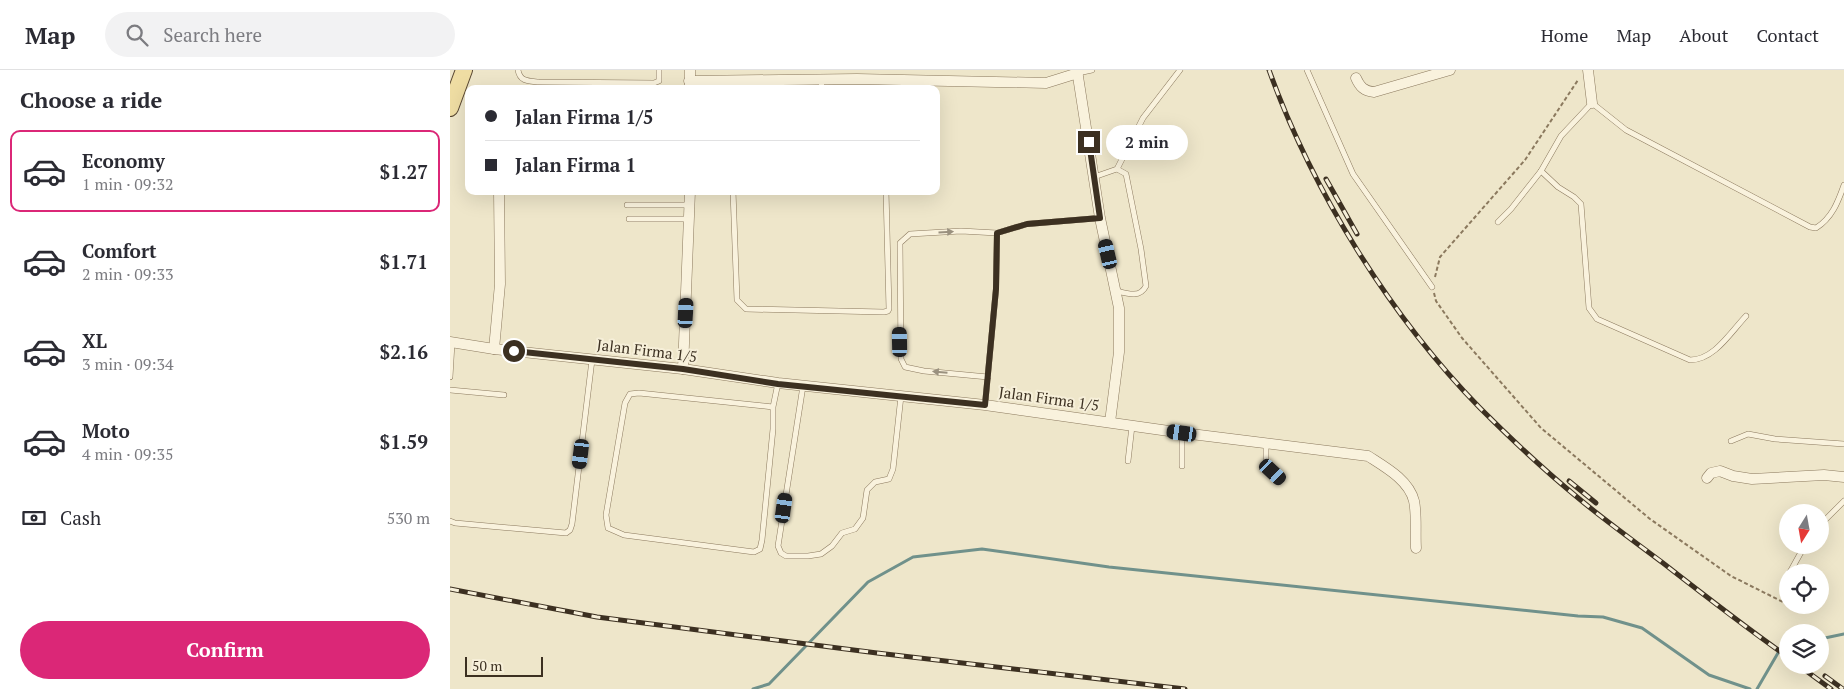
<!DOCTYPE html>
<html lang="en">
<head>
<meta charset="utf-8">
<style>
	body { margin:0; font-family:"PT Serif",serif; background:#f2f2f3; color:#2b2b33; height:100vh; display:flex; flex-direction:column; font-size:19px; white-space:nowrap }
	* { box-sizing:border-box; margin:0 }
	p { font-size:16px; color:#7c7c81 }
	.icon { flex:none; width:28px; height:28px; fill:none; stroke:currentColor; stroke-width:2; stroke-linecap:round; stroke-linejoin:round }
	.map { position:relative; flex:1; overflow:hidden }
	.side { display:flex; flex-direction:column; background:#fff; width:450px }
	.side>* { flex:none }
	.guide { position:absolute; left:15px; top:15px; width:475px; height:110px; border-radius:10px; box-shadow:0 5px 20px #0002; display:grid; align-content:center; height:110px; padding:0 20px; background:#fff }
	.needle { width:32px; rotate:191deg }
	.tools { position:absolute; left:1329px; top:434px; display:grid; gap:10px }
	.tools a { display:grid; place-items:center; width:50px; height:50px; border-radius:50%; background:#fff; box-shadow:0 5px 20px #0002; font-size:25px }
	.scale { position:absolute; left:15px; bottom:12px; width:78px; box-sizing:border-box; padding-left:5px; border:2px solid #3c3021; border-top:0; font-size:14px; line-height:18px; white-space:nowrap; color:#3c3021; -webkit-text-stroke:4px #f6efd9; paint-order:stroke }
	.end { position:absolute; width:22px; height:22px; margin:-11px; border:6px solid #3c3021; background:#fff; box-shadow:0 0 0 2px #fff }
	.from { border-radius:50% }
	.bubble { position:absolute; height:35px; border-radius:18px; background:#fff; box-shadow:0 5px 20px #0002; font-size:16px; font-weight:700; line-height:35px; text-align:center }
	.car { position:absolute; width:15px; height:30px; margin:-15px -8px; border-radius:6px; box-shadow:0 0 4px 1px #0007; background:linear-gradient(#222 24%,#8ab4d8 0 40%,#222 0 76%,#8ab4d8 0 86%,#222 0) }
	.guide b { display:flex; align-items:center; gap:18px; height:48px; font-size:19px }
	.guide b+b { border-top:1px solid #e1e1e2 }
	.guide i { width:12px; height:12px; background:#2b2b33 }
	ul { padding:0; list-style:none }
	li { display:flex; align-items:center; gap:15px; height:82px; margin:0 10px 8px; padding:0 10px; border:2px solid transparent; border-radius:10px }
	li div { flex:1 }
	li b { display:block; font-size:19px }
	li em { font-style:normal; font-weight:700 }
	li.active { border-color:#db2777 }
	li>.icon { width:45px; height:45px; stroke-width:1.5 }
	h2 { padding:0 20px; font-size:22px; line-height:60px }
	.pay { display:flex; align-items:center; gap:12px; height:55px; padding:0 20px; font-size:19px }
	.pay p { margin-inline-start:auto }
	.primary-button { display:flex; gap:10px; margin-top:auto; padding:10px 20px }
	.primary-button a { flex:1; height:58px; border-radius:30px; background:#db2777; color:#fff; font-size:20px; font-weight:700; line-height:58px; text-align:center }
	header { display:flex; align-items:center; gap:30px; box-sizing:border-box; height:70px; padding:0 25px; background:#fff; border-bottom:1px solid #e1e1e2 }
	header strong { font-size:24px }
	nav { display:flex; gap:28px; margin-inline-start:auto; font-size:18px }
	.search { width:350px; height:45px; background:#f2f2f3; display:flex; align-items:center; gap:12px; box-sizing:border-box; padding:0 18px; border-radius:28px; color:#7c7c81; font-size:19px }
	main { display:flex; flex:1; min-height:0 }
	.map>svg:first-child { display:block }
</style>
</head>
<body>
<header>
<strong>Map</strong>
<div class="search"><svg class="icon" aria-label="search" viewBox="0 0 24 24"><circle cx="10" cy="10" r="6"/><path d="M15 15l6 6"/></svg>Search here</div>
<nav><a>Home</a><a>Map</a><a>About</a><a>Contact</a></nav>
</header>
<main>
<section class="side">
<h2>Choose a ride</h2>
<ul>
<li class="active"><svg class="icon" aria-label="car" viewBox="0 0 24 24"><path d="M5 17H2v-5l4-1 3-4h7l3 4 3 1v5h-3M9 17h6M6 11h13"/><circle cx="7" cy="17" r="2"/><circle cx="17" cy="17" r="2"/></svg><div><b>Economy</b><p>1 min · 09:32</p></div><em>$1.27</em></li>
<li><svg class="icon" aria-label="car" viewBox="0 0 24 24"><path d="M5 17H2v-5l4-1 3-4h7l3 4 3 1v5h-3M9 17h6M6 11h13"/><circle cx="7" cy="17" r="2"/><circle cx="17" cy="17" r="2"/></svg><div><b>Comfort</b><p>2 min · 09:33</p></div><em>$1.71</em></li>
<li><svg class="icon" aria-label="car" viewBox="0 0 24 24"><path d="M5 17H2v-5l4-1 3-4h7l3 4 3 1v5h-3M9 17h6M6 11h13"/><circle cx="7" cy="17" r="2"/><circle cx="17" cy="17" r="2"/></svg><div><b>XL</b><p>3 min · 09:34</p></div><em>$2.16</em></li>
<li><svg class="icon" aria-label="car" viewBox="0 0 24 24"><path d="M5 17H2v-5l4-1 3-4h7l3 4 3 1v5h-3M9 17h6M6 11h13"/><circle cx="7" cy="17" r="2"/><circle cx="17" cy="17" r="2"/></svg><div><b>Moto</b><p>4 min · 09:35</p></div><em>$1.59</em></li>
</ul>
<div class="pay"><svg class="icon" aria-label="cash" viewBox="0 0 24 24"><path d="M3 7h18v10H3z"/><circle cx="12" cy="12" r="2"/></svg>Cash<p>530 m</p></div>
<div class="primary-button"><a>Confirm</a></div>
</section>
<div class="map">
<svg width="1394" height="619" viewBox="0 0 1394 619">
	<rect width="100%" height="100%" fill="#eee6ca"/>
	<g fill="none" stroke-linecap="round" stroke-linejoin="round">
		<g stroke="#70918b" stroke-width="3">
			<polyline points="1370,569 1394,564"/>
			<polyline points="303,619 319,614 418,512 463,487 532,479 659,497 1128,546 1153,547 1192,558 1259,605 1300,619"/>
			<polyline points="1307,619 1332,576 1338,575"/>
		</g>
		<g stroke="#8b795e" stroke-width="6">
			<g id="service">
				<path d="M68,0C70,12 79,11 89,12L204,13L209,11V0"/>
				<polyline points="857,0 903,104 982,217"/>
				<polyline points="628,3 642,0"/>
				<polyline points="371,10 372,19"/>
				<polyline points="667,99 693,48 730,0"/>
				<path d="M1091,101L1108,117L1124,127L1131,134L1139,238L1147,249L1240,290C1264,290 1280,263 1296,246"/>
				<path d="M644,107L667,99L676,104L691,179L696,216C690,228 678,224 667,221"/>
				<polyline points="283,121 287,230 296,239 434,242 438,241 439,239 436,121"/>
				<polyline points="177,135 239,135"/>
				<polyline points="179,149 239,149"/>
				<path d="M1048,152L1061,139L1091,101L1111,66L1142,33L1176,60L1360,157L1366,158C1382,148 1388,132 1394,115"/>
				<polyline points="0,307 2,273"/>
				<polyline points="538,307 474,301 455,297 451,289 450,173 460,164 511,161 547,163 577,154 650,148"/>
				<polyline points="353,316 328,476 331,483 336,486 358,486 371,484 382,476 392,463 405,459 413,448 417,420 425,412 439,409 443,399 451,326"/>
				<polyline points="0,320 54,325"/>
				<polyline points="535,335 546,219 547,163"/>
				<polyline points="323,337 189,323 180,324 175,333 156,445 158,458 174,465 304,482 310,479 312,470 323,359 323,337 328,313"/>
				<polyline points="1281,371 1298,364 1325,369 1394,374"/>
				<polyline points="816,373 816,395 831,409"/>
				<polyline points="678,391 682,356"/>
				<polyline points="732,396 732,363"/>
				<polyline points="0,451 5,453 116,463 120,460 122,454 142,290"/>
				<polyline points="1370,455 1394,431"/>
				<polyline points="1340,502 1355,475"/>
			</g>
		</g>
		<g stroke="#8b795e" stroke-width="11">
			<g id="minor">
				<polyline points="627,0 650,148 669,238 669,282 660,352"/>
				<polyline points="1138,0 1142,33"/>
				<path d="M906,8C910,17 914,21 924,22L1000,0"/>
				<polyline points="239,11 407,9 596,13 628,3"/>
				<polyline points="240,19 240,0"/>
				<path d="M0,272L44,279L233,299L328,313L535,335L733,363L918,386C935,397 959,410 964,431C967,444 965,464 966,478"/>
				<polyline points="44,279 50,214 49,121"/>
				<polyline points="233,299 240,121"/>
				<polyline points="1257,408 1261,403 1270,401 1283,406 1302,409 1374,405 1394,407"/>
			</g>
		</g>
		<g stroke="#594732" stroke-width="18">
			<polyline id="primary" points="0,38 14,0"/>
		</g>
		<g stroke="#8b795e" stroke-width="2" stroke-dasharray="4 2.5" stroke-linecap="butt">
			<polyline points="985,207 990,187 1075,90 1128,10"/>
			<polyline points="984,223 986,231 1012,268 1091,358 1200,449 1281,506 1335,533"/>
		</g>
		<use href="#service" stroke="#f9f2dd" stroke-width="5"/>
		<use href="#minor" stroke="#f9f2dd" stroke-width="10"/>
		<use href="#primary" stroke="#efdda3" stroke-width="16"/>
		<g stroke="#3c3021" stroke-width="5">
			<g id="rail">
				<path d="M819,0C862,120 940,246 1030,338C1061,369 1093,399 1127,427C1154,450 1184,471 1213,493C1254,525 1295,557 1338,587"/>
				<polyline points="876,109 907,164"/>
				<polyline points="1119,411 1146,433"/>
				<polyline points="0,519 147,547 427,583 735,619"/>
				<polyline points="1348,595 1381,619"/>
				<polyline points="1375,606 1393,619"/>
			</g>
		</g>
		<use href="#rail" stroke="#f6efd9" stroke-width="3" stroke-dasharray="9" stroke-linecap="butt"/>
	</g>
	<defs><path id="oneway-solid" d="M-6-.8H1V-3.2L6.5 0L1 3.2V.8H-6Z" transform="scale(1.25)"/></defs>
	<g fill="#9a917f">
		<use href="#oneway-solid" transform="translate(496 162) rotate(-3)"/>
		<use href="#oneway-solid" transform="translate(490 302) rotate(-175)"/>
	</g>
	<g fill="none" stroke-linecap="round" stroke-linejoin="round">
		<polyline stroke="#3c3021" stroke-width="6" points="64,281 233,299 328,314 535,335 546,219 547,163 577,154 650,148 639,72"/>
	</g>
	<g text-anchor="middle" stroke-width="4" stroke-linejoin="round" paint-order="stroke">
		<g font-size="15" fill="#3c3021" stroke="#f6efd9">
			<text transform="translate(197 281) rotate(7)" y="5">Jalan Firma 1/5</text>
			<text transform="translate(599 329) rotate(8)" y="5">Jalan Firma 1/5</text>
		</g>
	</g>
</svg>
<div class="tools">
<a><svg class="needle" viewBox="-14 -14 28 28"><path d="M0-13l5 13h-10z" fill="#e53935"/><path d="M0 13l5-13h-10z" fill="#7c7c81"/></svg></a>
<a><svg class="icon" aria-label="locate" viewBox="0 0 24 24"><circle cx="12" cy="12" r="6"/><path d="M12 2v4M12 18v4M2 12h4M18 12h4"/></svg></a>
<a><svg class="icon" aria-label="layers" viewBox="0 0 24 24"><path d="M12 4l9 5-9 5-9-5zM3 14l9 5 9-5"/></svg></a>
</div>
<div class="scale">50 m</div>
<i class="end from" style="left:64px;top:281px"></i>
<i class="end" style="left:639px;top:72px"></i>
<div class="bubble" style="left:656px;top:55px;width:82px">2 min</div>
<i class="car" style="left:658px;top:184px;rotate:347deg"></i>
<i class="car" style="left:236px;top:243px;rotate:3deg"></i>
<i class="car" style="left:450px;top:272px;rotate:359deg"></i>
<i class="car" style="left:732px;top:363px;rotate:278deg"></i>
<i class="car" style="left:131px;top:384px;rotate:187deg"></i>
<i class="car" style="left:823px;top:402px;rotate:133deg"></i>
<i class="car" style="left:334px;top:438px;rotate:8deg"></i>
<div class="guide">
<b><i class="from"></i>Jalan Firma 1/5</b>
<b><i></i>Jalan Firma 1</b>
</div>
</div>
</main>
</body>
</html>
